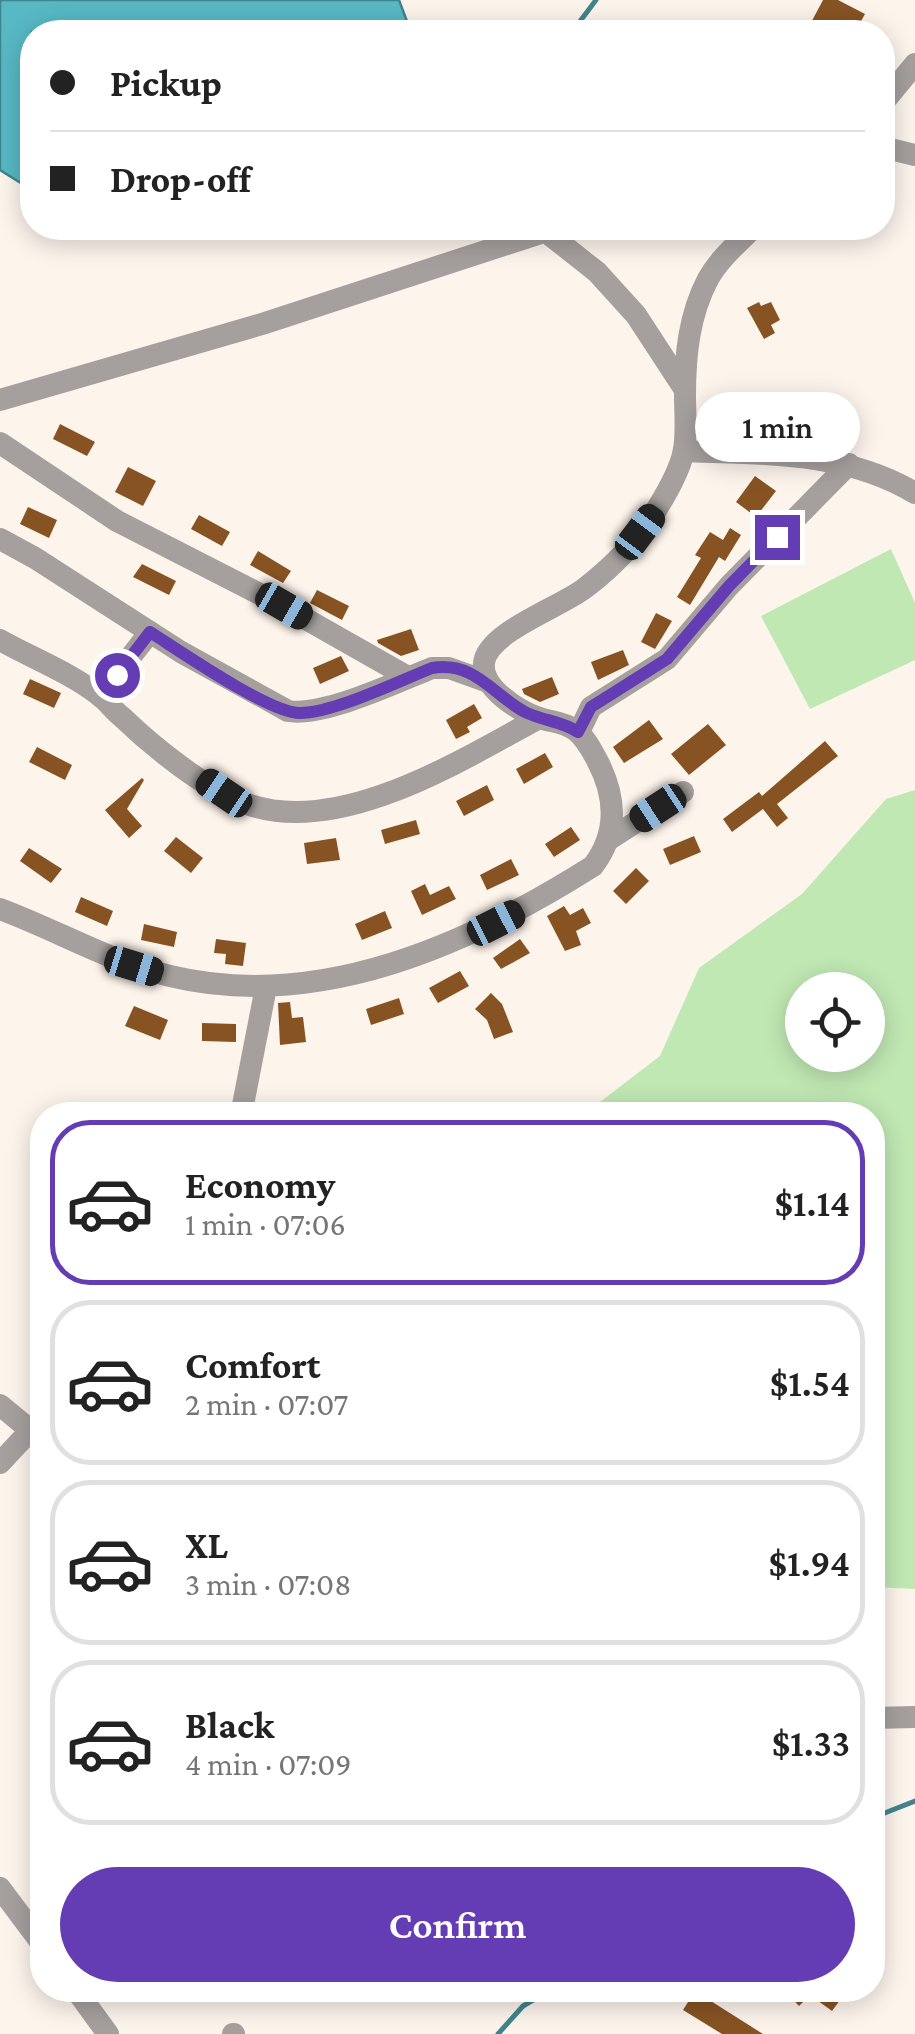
<!DOCTYPE html>
<html lang="en">
<head>
<meta charset="utf-8">
<style>
	body { margin:0; font-family:"Crimson Pro",serif; background:#f6f6f6; color:#222; height:100vh; display:flex; flex-direction:column; font-size:38px; white-space:nowrap }
	* { box-sizing:border-box; margin:0 }
	p { font-size:32px; color:#767676 }
	.icon { flex:none; width:55px; height:55px; fill:none; stroke:currentColor; stroke-width:2; stroke-linecap:round; stroke-linejoin:round }
	.map { position:relative; flex:1; overflow:hidden }
	.drawer { position:absolute; left:30px; top:1102px; width:855px; height:900px; display:flex; flex-direction:column; background:#fff; border-radius:40px; box-shadow:0 5px 25px #0003 }
	.drawer>* { flex:none }
	.hud { position:absolute; left:20px; top:20px; width:875px; height:220px; border-radius:40px; box-shadow:0 5px 25px #0003; display:grid; align-content:center; height:220px; padding:0 30px; background:#fff }
	.buttons { position:absolute; left:785px; top:972px; display:grid; gap:20px }
	.buttons a { display:grid; place-items:center; width:100px; height:100px; border-radius:50%; background:#fff; box-shadow:0 5px 25px #0003; font-size:50px }
	.end { position:absolute; width:45px; height:45px; margin:-22px; border:12px solid #643db5; background:#fff; box-shadow:0 0 0 5px #fff }
	.from { border-radius:50% }
	.bubble { position:absolute; height:70px; border-radius:35px; background:#fff; box-shadow:0 5px 25px #0003; font-size:32px; font-weight:600; line-height:70px; text-align:center }
	.car { position:absolute; width:30px; height:60px; margin:-30px -15px; border-radius:12px; box-shadow:0 0 8px 2px #0007; background:linear-gradient(#222 24%,#8ab4d8 0 40%,#222 0 76%,#8ab4d8 0 86%,#222 0) }
	.hud b { display:flex; align-items:center; gap:35px; height:95px; font-size:38px }
	.hud b+b { border-top:2px solid #e0e0e0 }
	.hud i { width:25px; height:25px; background:#222 }
	ul { padding:18px 0 0; list-style:none }
	li { display:flex; align-items:center; gap:30px; height:165px; margin:0 20px 15px; padding:0 10px; border:5px solid #e0e0e0; border-radius:40px }
	li div { flex:1 }
	li b { display:block; font-size:38px }
	li em { font-style:normal; font-weight:600 }
	li.selected { border-color:#643db5 }
	li>.icon { width:90px; height:90px; stroke-width:1.5 }
	.primary-button { display:flex; gap:20px; margin-top:auto; padding:20px 30px }
	.primary-button a { flex:1; height:115px; border-radius:60px; background:#643db5; color:#fff; font-size:40px; font-weight:600; line-height:115px; text-align:center }
	.map>svg:first-child { display:block }
</style>
</head>
<body>
<div class="map">
<svg width="915" height="2034" viewBox="0 0 915 2034">
	<rect width="100%" height="100%" fill="#fdf4ec"/>
	<g fill="#c0e8b3" fill-rule="evenodd">
		<polygon points="891,549 915,603 915,660 810,709 761,616"/>
		<path d="M915,790V1589L873,1587L872,1115H583L660,1056L699,968L802,894L886,799ZM802,990H868V1055H802Z"/>
	</g>
	<polygon fill="#57b9c4" stroke="#41858c" stroke-width="2.5" points="0,0 399,0 411,32 32,32 32,190 0,170"/>
	<g fill="none" stroke-linecap="round" stroke-linejoin="round">
		<g stroke="#41858c" stroke-width="5">
			<polyline points="572,32 596,0"/>
			<polyline points="872,1818 915,1801"/>
			<polyline points="498,2034 523,2006 550,1990"/>
		</g>
	</g>
	<g fill="#875323">
		<polygon points="823,0 838,0 865,14 855,32 806,32"/>
		<polygon points="759,302 761,306 771,302 780,320 771,325 775,333 764,339 747,308"/>
		<polygon points="60,424 95,442 87,456 53,439"/>
		<polygon points="128,467 156,481 143,506 115,492"/>
		<polygon points="755,476 776,491 756,517 736,502"/>
		<polygon points="28,507 57,520 49,538 20,524"/>
		<polygon points="199,515 230,532 222,546 191,529"/>
		<polygon points="730,528 741,535 725,561 719,557 690,605 677,597 701,558 695,555 710,532 723,540"/>
		<polygon points="258,551 291,571 283,583 250,565"/>
		<polygon points="142,564 176,581 169,595 133,577"/>
		<polygon points="317,590 349,606 342,620 310,603"/>
		<polygon points="656,613 672,621 655,649 641,642"/>
		<polygon points="411,629 419,650 401,656 378,643 377,640"/>
		<polygon points="623,650 629,665 598,680 591,662"/>
		<polygon points="341,656 349,671 320,684 313,668"/>
		<polygon points="552,677 559,694 540,702 524,694 522,689"/>
		<polygon points="30,679 61,693 54,708 23,694"/>
		<polygon points="474,704 482,718 467,727 470,732 456,739 446,720"/>
		<polygon points="649,720 663,739 624,763 613,747"/>
		<polygon points="708,724 726,745 689,775 671,754"/>
		<polygon points="825,741 838,756 777,804 788,818 777,827 763,809 732,832 723,819 759,792 762,796"/>
		<polygon points="37,747 72,765 65,780 29,762"/>
		<polygon points="545,753 553,767 524,784 516,769"/>
		<polygon points="142,778 144,780 127,809 142,826 129,838 105,810"/>
		<polygon points="487,785 494,800 464,816 456,801"/>
		<polygon points="416,820 420,834 385,844 381,830"/>
		<polygon points="571,827 580,840 554,857 545,844"/>
		<polygon points="694,836 701,852 670,865 663,849"/>
		<polygon points="176,837 203,858 191,873 164,851"/>
		<polygon points="336,838 340,860 307,864 304,843"/>
		<polygon points="29,848 62,869 51,883 20,861"/>
		<polygon points="511,859 519,875 487,890 480,875"/>
		<polygon points="636,868 649,881 626,904 613,891"/>
		<polygon points="425,884 430,895 449,886 456,899 422,915 411,891"/>
		<polygon points="81,897 113,911 107,926 75,912"/>
		<polygon points="564,906 570,915 583,908 591,923 576,931 581,945 565,951 547,916"/>
		<polygon points="385,911 392,928 362,940 355,924"/>
		<polygon points="144,924 177,932 174,947 141,940"/>
		<polygon points="216,939 246,943 243,966 225,964 226,954 214,953"/>
		<polygon points="520,939 530,953 501,969 493,958"/>
		<polygon points="460,971 469,986 438,1003 429,988"/>
		<polygon points="491,993 502,1004 513,1032 494,1039 487,1020 475,1009"/>
		<polygon points="399,998 404,1014 371,1025 366,1009"/>
		<polygon points="290,1002 292,1018 303,1017 306,1042 280,1045 278,1003"/>
		<polygon points="134,1006 168,1020 160,1040 125,1026"/>
		<polygon points="202,1023 236,1024 236,1042 202,1041"/>
		<polygon points="784,1990 834,1990 843,1996 832,2011 810,1995 799,2006"/>
		<polygon points="695,1991 763,2034 722,2034 683,2010"/>
	</g>
	<g fill="none" stroke-linecap="round" stroke-linejoin="round">
		<g stroke="#a5a09e" stroke-width="22">
			<polyline points="882,104 915,64"/>
			<polyline points="882,147 915,155"/>
			<polyline points="545,231 597,272 636,315 685,390"/>
			<polyline points="0,400 262,324 556,228"/>
			<polyline points="0,443 117,521 283,606 408,677"/>
			<path d="M684,451C764,454 845,451 915,493"/>
			<path d="M0,539L35,558L181,652L288,711C324,717 397,682 432,668H449L488,682"/>
			<path d="M0,640C32,658 71,673 100,696C108,702 114,711 122,717C153,747 206,790 247,804C339,837 460,761 539,718"/>
			<polyline points="100,696 150,632"/>
			<polyline points="579,732 591,707 667,659 729,586 849,464"/>
			<polyline points="608,840 683,792"/>
			<path d="M0,909C57,930 110,962 170,976C319,1012 470,944 593,866C619,832 616,796 597,760C591,749 585,737 575,730C564,722 551,722 539,718C519,711 481,688 484,663C487,632 561,607 585,588C610,569 634,545 652,517C663,499 681,470 684,449C687,432 685,413 685,396C685,355 689,315 708,279C719,259 738,243 753,228"/>
			<polyline points="241,1115 266,987"/>
			<polyline points="0,1405 29,1429"/>
			<polyline points="0,1463 42,1418"/>
			<polyline points="872,1718 915,1717"/>
			<polyline points="0,1888 42,1944"/>
			<polyline points="76,1990 108,2034"/>
			<polyline points="233,2034 234,2034"/>
		</g>
	</g>
	<g fill="none" stroke-linecap="round" stroke-linejoin="round">
		<path stroke="#643db5" stroke-width="12" d="M117,675L150,632C180,651 269,713 300,713C334,713 399,681 432,668C475,661 493,695 525,712C543,721 562,721 578,732L591,707L667,659L729,586L777,537"/>
	</g>
</svg>
<div class="buttons">
<a><svg class="icon" aria-label="locate" viewBox="0 0 24 24"><circle cx="12" cy="12" r="6"/><path d="M12 2v4M12 18v4M2 12h4M18 12h4"/></svg></a>
</div>
<i class="end from" style="left:117px;top:675px"></i>
<i class="end" style="left:777px;top:537px"></i>
<div class="bubble" style="left:695px;top:392px;width:165px">1 min</div>
<i class="car" style="left:640px;top:532px;rotate:37deg"></i>
<i class="car" style="left:284px;top:606px;rotate:120deg"></i>
<i class="car" style="left:224px;top:793px;rotate:304deg"></i>
<i class="car" style="left:658px;top:808px;rotate:237deg"></i>
<i class="car" style="left:496px;top:923px;rotate:63deg"></i>
<i class="car" style="left:134px;top:966px;rotate:107deg"></i>
<div class="hud">
<b><i class="from"></i>Pickup</b>
<b><i></i>Drop-off</b>
</div>
<section class="drawer">
<ul>
<li class="selected"><svg class="icon" aria-label="car" viewBox="0 0 24 24"><path d="M5 17H2v-5l4-1 3-4h7l3 4 3 1v5h-3M9 17h6M6 11h13"/><circle cx="7" cy="17" r="2"/><circle cx="17" cy="17" r="2"/></svg><div><b>Economy</b><p>1 min · 07:06</p></div><em>$1.14</em></li>
<li><svg class="icon" aria-label="car" viewBox="0 0 24 24"><path d="M5 17H2v-5l4-1 3-4h7l3 4 3 1v5h-3M9 17h6M6 11h13"/><circle cx="7" cy="17" r="2"/><circle cx="17" cy="17" r="2"/></svg><div><b>Comfort</b><p>2 min · 07:07</p></div><em>$1.54</em></li>
<li><svg class="icon" aria-label="car" viewBox="0 0 24 24"><path d="M5 17H2v-5l4-1 3-4h7l3 4 3 1v5h-3M9 17h6M6 11h13"/><circle cx="7" cy="17" r="2"/><circle cx="17" cy="17" r="2"/></svg><div><b>XL</b><p>3 min · 07:08</p></div><em>$1.94</em></li>
<li><svg class="icon" aria-label="car" viewBox="0 0 24 24"><path d="M5 17H2v-5l4-1 3-4h7l3 4 3 1v5h-3M9 17h6M6 11h13"/><circle cx="7" cy="17" r="2"/><circle cx="17" cy="17" r="2"/></svg><div><b>Black</b><p>4 min · 07:09</p></div><em>$1.33</em></li>
</ul>
<div class="primary-button"><a>Confirm</a></div>
</section>
</div>
</body>
</html>
